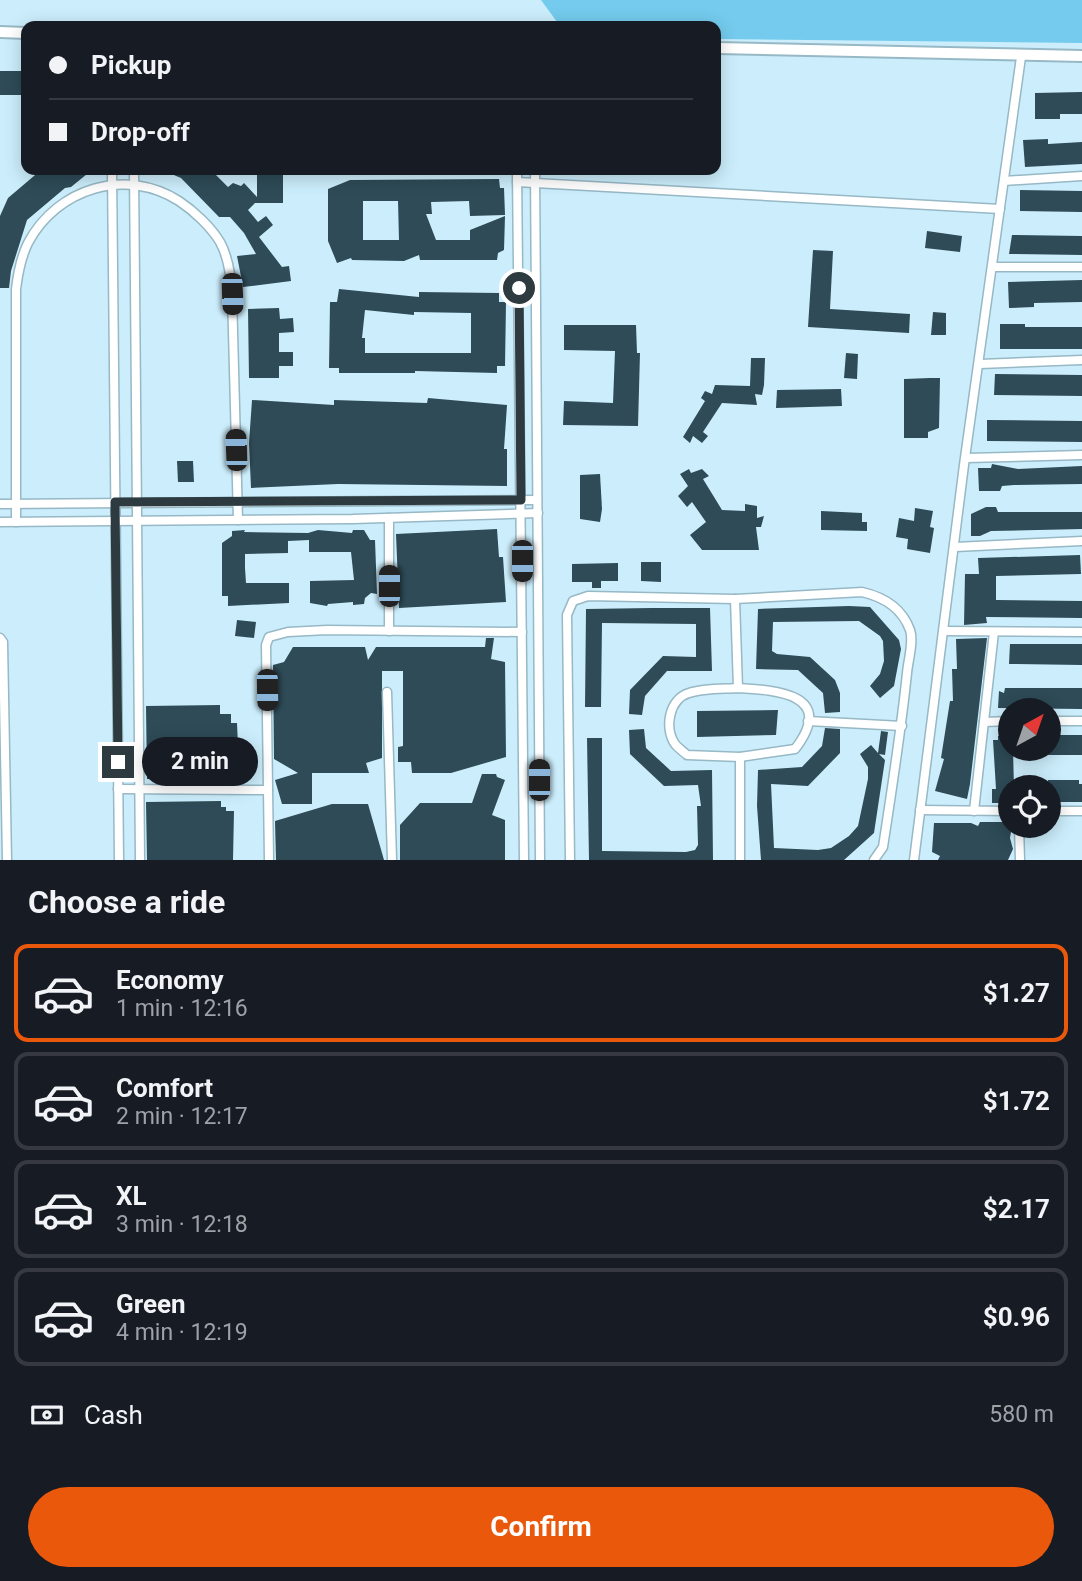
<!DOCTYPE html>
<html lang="en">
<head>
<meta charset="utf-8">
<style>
	body { margin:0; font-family:Roboto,sans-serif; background:#20242c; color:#f1f3f6; height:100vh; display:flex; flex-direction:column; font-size:26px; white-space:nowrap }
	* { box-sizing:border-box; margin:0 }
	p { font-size:23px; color:#9ea1a6 }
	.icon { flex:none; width:38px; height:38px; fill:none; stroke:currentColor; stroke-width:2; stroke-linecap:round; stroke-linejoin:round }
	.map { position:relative; height:860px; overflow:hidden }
	.details { display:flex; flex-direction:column; background:#171b24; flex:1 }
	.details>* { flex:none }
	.top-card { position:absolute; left:21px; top:21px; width:700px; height:154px; border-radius:14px; box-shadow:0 4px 18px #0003; display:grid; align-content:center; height:154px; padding:0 28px; background:#171b24 }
	.needle { width:46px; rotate:40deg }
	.buttons { position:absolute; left:998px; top:698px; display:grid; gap:14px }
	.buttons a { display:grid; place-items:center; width:63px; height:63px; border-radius:50%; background:#171b24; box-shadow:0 4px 18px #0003; font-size:35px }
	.end { position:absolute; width:32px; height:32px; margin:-16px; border:9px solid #2d3b40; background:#fff; box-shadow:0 0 0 4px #fff }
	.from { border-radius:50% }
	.bubble { position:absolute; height:49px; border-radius:24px; background:#171b24; box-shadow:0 4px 18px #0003; font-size:23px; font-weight:700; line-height:49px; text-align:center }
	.car { position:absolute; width:21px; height:42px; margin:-21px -10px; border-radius:9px; box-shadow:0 0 5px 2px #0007; background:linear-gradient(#222 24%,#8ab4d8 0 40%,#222 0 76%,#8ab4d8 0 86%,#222 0) }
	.top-card b { display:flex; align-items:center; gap:24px; height:66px; font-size:26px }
	.top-card b+b { border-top:2px solid #363941 }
	.top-card i { width:18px; height:18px; background:#f1f3f6 }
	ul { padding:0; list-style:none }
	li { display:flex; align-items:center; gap:21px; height:98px; margin:0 14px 10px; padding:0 14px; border:4px solid #363941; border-radius:14px }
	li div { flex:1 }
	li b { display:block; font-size:26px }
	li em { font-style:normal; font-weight:700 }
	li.on { border-color:#ea580c }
	li>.icon { width:63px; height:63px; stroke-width:1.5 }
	h2 { padding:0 28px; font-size:32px; line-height:84px }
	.pay { display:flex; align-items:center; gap:18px; height:77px; padding:0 28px; font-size:26px }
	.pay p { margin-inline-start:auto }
	.cta { display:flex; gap:14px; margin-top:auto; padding:14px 28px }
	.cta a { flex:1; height:80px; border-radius:42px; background:#ea580c; color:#fff; font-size:28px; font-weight:700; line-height:80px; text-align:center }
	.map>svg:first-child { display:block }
</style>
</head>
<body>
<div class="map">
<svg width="1082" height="860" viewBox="0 0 1082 860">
	<rect width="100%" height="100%" fill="#cceefc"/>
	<polygon fill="#74cbed" points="541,0 1082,0 1082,43 716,39 716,26 560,26"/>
	<g fill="#2e4b57" fill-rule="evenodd">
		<polygon points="0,71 25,71 26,95 0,95"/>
		<polygon points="1082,92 1082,114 1060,114 1060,119 1035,119 1035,93"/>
		<polygon points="1048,139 1048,144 1082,142 1082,164 1025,167 1023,140"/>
		<polygon points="41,170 92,170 71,187 65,188 27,220 11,271 9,288 0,288 0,216 8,198"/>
		<polygon points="162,170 222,170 216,175 228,187 233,183 241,186 244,183 257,197 257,170 283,170 283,203 255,203 248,210 258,222 266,216 273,225 259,237 282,267 289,266 291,281 243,287 237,256 256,254 244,233 230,217 219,217 181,178"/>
		<path d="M499,179L500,188H504L505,215L470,216L469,201L431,202L432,214H426L436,240H470V230L505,216L504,250L498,253L497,260H420L419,255L404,261L352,260L351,258L337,263L328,241V189L350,180ZM363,201H398L399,240H363Z"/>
		<polygon points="1020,190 1082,191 1082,212 1020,211"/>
		<polygon points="927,231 962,236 960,252 925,248"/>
		<polygon points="1012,235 1082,236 1082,255 1009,254"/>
		<polygon points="813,250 833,251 830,309 910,314 909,333 808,327"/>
		<polygon points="1082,280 1082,302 1034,303 1034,307 1009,308 1008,282"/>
		<path d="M339,289L419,297V292L499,293V302H506L505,366H497V373L415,371V373H339V368H329L330,302H337ZM365,310L414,315V312L471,313V353H365V338H362Z"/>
		<polygon points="279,308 280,319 293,318 294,332 279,333 279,352 293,352 293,366 279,366 279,378 249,378 248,309"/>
		<polygon points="933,312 946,313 946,335 931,335"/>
		<polygon points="1000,324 1025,324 1025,327 1082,327 1082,349 1000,349"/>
		<polygon points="564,325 636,325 637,353 640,353 638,426 563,425 564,401 613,403 615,351 564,350"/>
		<polygon points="846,353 858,354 857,379 844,378"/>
		<polygon points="751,358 765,358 764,385 762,395 755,394 757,405 722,403 703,432 708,436 702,443 693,436 690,443 683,437 705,401 701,398 705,391 712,394 715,385 750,386"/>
		<polygon points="995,374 1082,375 1082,396 994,395"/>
		<polygon points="930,378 940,378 939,428 928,432 928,438 904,438 904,379"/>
		<polygon points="841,389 842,406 776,408 777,390"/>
		<polygon points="428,398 507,405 504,449 507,449 507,486 338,484 251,488 249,443 252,400 334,405 334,400 427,403"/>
		<polygon points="987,420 1082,421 1082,442 987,441"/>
		<polygon points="177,461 193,461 194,482 178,482"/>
		<polygon points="992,464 1018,469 1082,466 1082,484 1014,485 1002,486 1000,491 979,491 978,468 991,468"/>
		<polygon points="689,469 691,473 702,469 709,476 703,479 722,510 745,511 745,504 757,506 757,518 764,516 761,527 756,527 759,550 702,550 690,535 706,522 692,502 687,507 678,496 688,486 680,474"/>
		<polygon points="600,474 602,509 600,522 580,519 580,475"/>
		<polygon points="986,507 996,507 998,512 1082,512 1082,529 991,531 980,536 971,536 971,514"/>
		<polygon points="915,508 933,511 930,527 934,528 930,553 907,549 908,539 896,537 899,518 914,521"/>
		<polygon points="821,511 862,513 862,522 867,522 867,531 821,530"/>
		<polygon points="497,529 499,557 503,557 506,602 399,608 396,534"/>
		<polygon points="245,530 244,532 308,533 318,530 352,533 353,530 364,530 370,540 375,540 377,594 371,593 365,598 364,604 353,605 353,602 328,604 327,606 310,603 310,581 354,580 351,552 309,552 309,540 288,541 288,553 245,554 245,568 246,583 289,583 289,603 228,606 228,596 222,596 222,543 232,536 232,531"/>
		<polygon points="1080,555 1081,574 996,576 996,600 1082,601 1082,618 986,617 987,623 964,625 965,574 979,574 978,558"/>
		<polygon points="641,562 661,562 661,582 641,581"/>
		<polygon points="618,563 618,581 601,581 601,588 592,588 592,582 572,582 572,564"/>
		<polygon points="849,606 870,607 899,640 901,649 894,686 880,698 870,686 880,674 884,661 883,641 880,636 859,621 773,622 772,651 777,654 810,657 835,680 840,693 840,712 825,713 823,693 798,670 756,669 758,609"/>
		<polygon points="652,608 710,608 712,671 667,671 645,696 642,715 629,714 630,690 663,656 696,657 696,624 602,623 601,707 585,707 586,609"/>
		<polygon points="237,620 256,622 254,638 235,636"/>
		<polygon points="486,638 494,638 491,659 505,662 506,757 451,773 412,773 411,762 398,762 398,747 403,746 403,671 382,671 382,758 366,763 369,773 312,773 312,804 282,804 275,780 298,773 274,759 273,665 284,662 293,647 365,647 368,660 376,647 485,647"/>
		<polygon points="987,638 970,784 967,799 935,791 944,759 941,758 950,701 953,701 952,669 957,669 956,639"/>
		<polygon points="1010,644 1082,644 1082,665 1009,664"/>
		<polygon points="1005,688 1082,688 1082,709 998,708 999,691 1004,693"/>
		<polygon points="220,705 220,714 231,714 231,723 237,723 238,746 230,746 230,772 221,772 221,778 147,779 146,706"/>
		<polygon points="778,710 776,735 697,737 697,711"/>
		<polygon points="825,728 840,729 840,753 808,786 771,784 774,848 818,850 831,848 849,836 858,826 868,779 868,767 860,754 871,745 878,753 881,731 888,732 885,755 879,754 885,760 874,833 844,860 761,860 757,806 758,770 802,767 822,746"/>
		<polygon points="644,729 646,748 671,771 712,770 713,860 589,860 587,738 602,738 602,851 686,852 695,850 698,845 697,806 701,806 698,785 664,786 630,754 629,730"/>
		<polygon points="1010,735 1010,749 1013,749 1014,788 1010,788 1010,803 992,803 992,789 996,789 993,740 998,740 998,736"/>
		<rect x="1048" y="735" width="34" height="20"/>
		<polygon points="482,774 496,774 497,777 505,780 492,815 505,820 505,860 400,860 400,825 420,803 472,803"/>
		<polygon points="1048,780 1079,780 1079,784 1082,784 1082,802 1048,802"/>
		<polygon points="221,801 221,807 226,807 226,811 234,811 233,860 147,860 146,802"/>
		<polygon points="332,804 368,804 384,860 276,860 275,821"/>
		<polygon points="980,822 1006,822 1012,826 1010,838 1013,849 1008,860 938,860 940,856 932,852 934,823 971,823 978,826"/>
	</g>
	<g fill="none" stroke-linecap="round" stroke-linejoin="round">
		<g stroke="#97b8c5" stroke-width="11">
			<g id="minor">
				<polyline points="112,170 119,860"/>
				<polyline points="134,170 140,860"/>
				<polyline points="517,170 524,860"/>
				<polyline points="535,170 540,860"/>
				<polyline points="1004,181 1082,176"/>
				<polyline points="517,182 1000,209"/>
				<polyline points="993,267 1082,267"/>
				<polyline points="980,364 1082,360"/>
				<polyline points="966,458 1082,455"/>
				<polyline points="0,504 537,500"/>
				<polyline points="0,522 353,519 538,513"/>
				<path d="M16,522V289C18,273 21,257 28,243C57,188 126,167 179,201C194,211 211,227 220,242C229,258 231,277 232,294L238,520"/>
				<polyline points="955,547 1082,541"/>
				<polyline points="735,599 738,688"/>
				<polyline points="389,631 389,518"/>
				<polyline points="944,631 1082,632"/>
				<polyline points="0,638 3,642 7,860"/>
				<path d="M738,688C776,690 837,694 795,749L740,757L687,755C684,752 678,748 675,744C664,728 669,699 689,693C704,688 723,689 738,688Z"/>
				<polyline points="387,692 392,860"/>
				<polyline points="808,721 902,726"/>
				<polyline points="1048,721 1082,721"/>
				<polyline points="984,722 1010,721"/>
				<polyline points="740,757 740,860"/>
				<polyline points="118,789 268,790"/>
				<polyline points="920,810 1010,811"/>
				<polyline points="974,811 994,632"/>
				<polyline points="1048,811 1082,811"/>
				<polyline points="1019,826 1020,860"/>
				<polyline points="269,860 266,645 269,637 288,632 327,630 522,632"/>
				<path d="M570,860L567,615L573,601L588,596L735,599L862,592C884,597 902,608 910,630C914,641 908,661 907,673C901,731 892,789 883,847L874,860"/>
				<polyline points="914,860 964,465 1021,57"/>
			</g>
		</g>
		<g stroke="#97b8c5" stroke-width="14">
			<g id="tertiary">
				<polyline points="0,32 26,33"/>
				<polyline points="716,48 1082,56"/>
			</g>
		</g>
		<use href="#minor" stroke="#fff" stroke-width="8"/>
		<use href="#tertiary" stroke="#fff" stroke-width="10"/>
	</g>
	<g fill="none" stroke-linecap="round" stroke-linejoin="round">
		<polyline stroke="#2d3b40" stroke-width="9" points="118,762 115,502 521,500 519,288"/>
	</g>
</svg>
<div class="buttons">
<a><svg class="needle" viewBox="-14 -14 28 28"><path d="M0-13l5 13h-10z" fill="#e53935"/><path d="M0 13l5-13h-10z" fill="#9ea1a6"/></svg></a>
<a><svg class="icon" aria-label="locate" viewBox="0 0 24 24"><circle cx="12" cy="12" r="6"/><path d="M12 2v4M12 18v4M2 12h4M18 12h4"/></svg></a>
</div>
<i class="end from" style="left:519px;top:288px"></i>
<i class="end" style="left:118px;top:762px"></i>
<div class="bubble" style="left:142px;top:737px;width:116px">2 min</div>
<i class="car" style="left:232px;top:294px;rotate:178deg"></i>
<i class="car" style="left:236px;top:450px;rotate:358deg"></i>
<i class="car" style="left:522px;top:561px;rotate:180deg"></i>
<i class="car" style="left:389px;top:586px;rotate:0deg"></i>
<i class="car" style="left:267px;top:690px;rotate:179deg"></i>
<i class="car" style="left:539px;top:780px;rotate:0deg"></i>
<div class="top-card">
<b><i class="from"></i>Pickup</b>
<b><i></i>Drop-off</b>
</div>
</div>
<section class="details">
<h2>Choose a ride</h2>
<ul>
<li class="on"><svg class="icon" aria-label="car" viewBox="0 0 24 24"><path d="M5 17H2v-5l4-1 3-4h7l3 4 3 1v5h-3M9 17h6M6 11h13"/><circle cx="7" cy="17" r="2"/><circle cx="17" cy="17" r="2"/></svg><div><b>Economy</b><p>1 min · 12:16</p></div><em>$1.27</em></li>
<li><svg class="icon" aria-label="car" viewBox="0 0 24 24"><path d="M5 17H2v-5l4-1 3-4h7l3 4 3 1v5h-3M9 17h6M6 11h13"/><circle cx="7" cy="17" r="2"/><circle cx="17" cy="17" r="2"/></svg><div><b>Comfort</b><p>2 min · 12:17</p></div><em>$1.72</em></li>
<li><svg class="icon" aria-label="car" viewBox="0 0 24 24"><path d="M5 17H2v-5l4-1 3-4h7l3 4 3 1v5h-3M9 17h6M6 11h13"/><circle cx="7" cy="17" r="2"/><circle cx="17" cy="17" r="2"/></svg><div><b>XL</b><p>3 min · 12:18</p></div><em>$2.17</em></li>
<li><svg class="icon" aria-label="car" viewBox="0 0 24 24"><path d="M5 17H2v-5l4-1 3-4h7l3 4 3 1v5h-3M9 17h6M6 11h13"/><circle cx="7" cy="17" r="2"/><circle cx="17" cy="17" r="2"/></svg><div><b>Green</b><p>4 min · 12:19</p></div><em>$0.96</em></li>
</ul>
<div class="pay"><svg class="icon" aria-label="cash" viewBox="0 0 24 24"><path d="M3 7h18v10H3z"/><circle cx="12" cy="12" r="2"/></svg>Cash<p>580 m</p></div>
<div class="cta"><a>Confirm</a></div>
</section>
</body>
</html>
